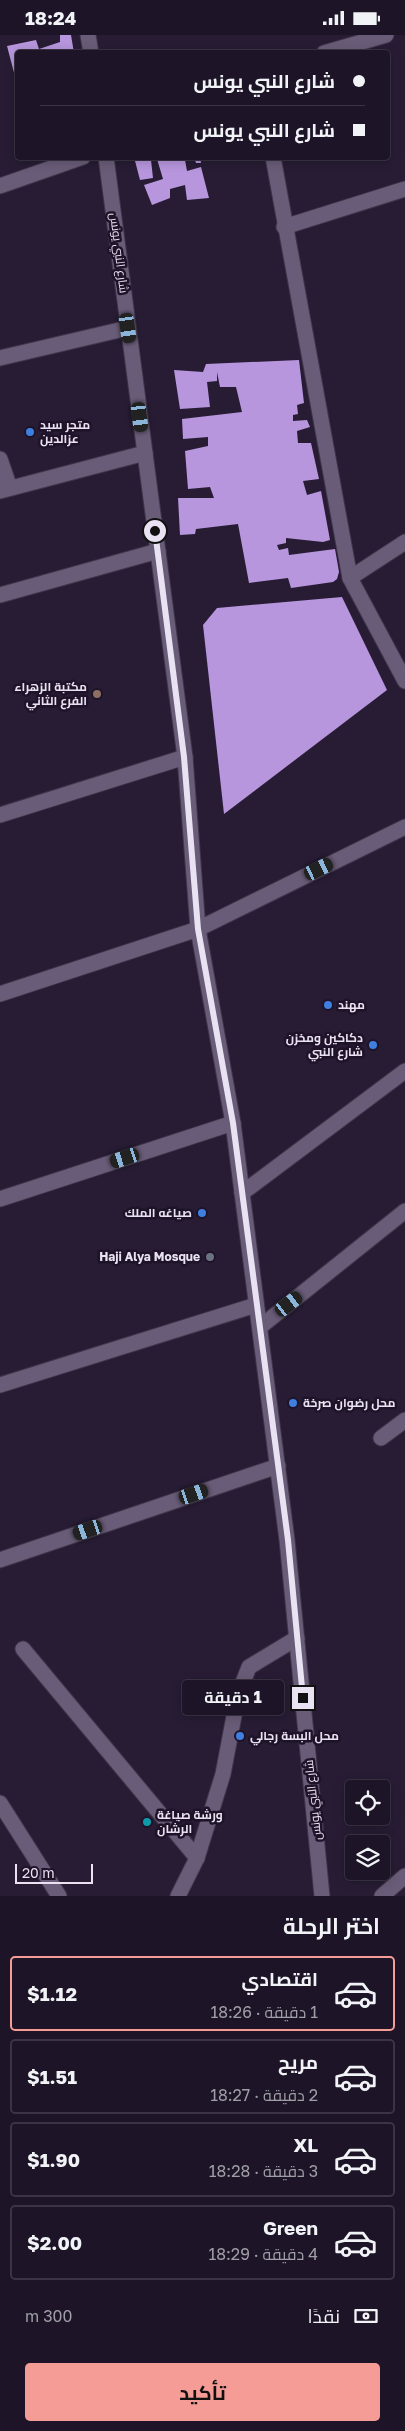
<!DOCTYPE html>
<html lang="ar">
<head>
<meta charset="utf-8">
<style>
	body { margin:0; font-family:"Golos Text",Cairo,sans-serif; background:#251e2f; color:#f1f3f6; direction:rtl; height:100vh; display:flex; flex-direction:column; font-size:19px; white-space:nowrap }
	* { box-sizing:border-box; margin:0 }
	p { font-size:16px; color:#a09fa7 }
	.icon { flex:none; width:28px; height:28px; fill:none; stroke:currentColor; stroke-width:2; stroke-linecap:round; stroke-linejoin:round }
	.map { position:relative; height:1861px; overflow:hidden; direction:ltr }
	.panel { display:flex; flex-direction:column; background:#1d1527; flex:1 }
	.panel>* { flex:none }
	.banner { position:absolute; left:15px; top:15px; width:375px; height:110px; border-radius:5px; box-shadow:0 2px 12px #0003,0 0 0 1px #3b3444; direction:rtl; display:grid; align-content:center; height:110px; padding:0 25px; background:#1d1527 }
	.buttons { position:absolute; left:345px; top:1745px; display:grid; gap:10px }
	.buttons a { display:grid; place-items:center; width:45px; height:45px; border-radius:5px; background:#1d1527; box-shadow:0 2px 12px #0003,0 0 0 1px #3b3444; font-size:25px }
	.scale { position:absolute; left:15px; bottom:12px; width:78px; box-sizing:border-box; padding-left:5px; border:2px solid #e9e2f2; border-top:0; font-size:14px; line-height:18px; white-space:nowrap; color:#e9e2f2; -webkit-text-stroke:4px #1e1329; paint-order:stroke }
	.end { position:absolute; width:22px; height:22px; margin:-11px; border:6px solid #e9e2f2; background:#111; box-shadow:0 0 0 2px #111 }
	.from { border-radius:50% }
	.bubble { position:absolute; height:35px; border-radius:5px; background:#1d1527; box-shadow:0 2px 12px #0003,0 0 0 1px #3b3444; font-size:16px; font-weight:700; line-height:35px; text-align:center; direction:rtl }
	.car { position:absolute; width:15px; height:30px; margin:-15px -8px; border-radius:6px; box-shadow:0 0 4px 1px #0007; background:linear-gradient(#222 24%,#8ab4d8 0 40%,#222 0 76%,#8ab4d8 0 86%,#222 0) }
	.banner b { display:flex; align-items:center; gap:18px; height:48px; font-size:19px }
	.banner b+b { border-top:1px solid #3b3444 }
	.banner i { width:12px; height:12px; background:#f1f3f6 }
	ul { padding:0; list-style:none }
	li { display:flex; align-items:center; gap:15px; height:75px; margin:0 10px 8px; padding:0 15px; border:2px solid #3b3444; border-radius:5px }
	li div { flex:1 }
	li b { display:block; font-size:19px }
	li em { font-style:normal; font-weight:700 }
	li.selected { border-color:#f59c96 }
	li>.icon { width:45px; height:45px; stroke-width:1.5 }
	h2 { padding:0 25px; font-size:22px; line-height:60px }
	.pay { display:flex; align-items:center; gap:12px; height:55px; padding:0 25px; font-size:19px }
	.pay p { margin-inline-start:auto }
	.primary-button { display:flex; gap:10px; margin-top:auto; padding:10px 25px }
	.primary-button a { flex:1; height:58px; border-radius:5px; background:#f59c96; color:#111; font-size:20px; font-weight:700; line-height:58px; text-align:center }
	.status { display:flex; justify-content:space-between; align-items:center; height:35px; padding:0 25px; background:#1d1527; direction:ltr }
	.status svg { height:14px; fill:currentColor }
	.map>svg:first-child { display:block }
</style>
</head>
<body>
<div class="status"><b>18:24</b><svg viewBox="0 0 49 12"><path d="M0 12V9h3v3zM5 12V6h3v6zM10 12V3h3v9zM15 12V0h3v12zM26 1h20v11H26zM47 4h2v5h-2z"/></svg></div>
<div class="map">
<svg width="405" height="1861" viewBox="0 0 405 1861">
	<rect width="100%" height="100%" fill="#271c34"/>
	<g fill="#b796dd">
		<polygon points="60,0 71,0 74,18 18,18 17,49 7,11 36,5 39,14 60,7"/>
		<polygon points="134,122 192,122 185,125 187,136 201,132 209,163 187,165 185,150 170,154 170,163 152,170 144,150 163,144 157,124 151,125 153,143 140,145"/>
		<polygon points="194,122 200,122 201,128 196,128"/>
		<polygon points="299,325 304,368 297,370 298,379 293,380 293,386 307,385 310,392 297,396 298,408 311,408 319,444 303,446 307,460 321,456 330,505 323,507 286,503 286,508 277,510 279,515 288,513 289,520 335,514 339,537 337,544 333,547 291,553 288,543 249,548 238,489 196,494 195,499 180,500 178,463 214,463 210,452 188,454 185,416 208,411 208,402 183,404 182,384 242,377 236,352 220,352 217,337 217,346 207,347 210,372 180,374 174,335 203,337 206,329"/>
		<polygon points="342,562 387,655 224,779 203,590 217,573"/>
	</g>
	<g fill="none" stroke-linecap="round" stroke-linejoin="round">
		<g stroke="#40364a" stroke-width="17">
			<g id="street">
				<polyline points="324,18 386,0"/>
				<polyline points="273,122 350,543 405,646"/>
				<polyline points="0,151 83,122"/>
				<polyline points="284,192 405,154"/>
				<polyline points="0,323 128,293"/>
				<polyline points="0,424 10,453"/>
				<polyline points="0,456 145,418"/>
				<polyline points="350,543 405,507"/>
				<polyline points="0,560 158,516"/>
				<polyline points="0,780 185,722"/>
				<polyline points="0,959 198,894 405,792"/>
				<polyline points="242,1158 405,1036"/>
				<polyline points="0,1164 233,1088"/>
				<polyline points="260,1292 405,1176"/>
				<polyline points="0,1350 256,1270"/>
				<polyline points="381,1403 405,1385"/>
				<polyline points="0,1525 278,1431"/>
				<polyline points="23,1614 197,1823"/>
				<polyline points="0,1768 59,1861"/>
				<polyline points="178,1861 197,1823 223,1739 238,1660 249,1632 297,1603"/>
				<polyline points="382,1861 405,1841"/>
			</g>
		</g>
		<g stroke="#40364a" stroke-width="17">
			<g id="secondary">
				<polyline points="88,0 91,18"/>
				<polyline points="106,122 185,722 198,894 233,1088 287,1505 322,1861"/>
			</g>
		</g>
		<use href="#street" stroke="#695c78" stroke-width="15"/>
		<use href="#secondary" stroke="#695c78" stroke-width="15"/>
	</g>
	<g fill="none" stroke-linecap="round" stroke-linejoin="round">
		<polyline stroke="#e9e2f2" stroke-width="6" points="155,496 184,722 198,894 233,1088 288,1505 303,1663"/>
	</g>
	<g fill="#3f7fe0" stroke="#1e1329" stroke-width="2">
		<circle cx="30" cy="397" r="5"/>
		<circle cx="328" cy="970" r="5"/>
		<circle cx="373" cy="1010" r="5"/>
		<circle cx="202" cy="1178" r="5"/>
		<circle cx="293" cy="1368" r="5"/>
		<circle cx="240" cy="1701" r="5"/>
	</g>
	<circle fill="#8d6e63" stroke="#1e1329" stroke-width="2" cx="97" cy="659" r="5"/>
	<circle fill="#6b7280" stroke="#1e1329" stroke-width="2" cx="210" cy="1222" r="5"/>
	<circle fill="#0f9aa8" stroke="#1e1329" stroke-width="2" cx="147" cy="1787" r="5"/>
	<g text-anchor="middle" stroke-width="5" stroke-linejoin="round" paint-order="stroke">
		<g font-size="12" fill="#e9e2f2" stroke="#1e1329">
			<text transform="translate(119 218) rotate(83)" y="4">شارع النبي يونس</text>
			<text transform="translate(313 1765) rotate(-96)" y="4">شارع النبي يونس</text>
		</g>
		<g font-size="12" font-weight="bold" fill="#e9e2f2" stroke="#1e1329" text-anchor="start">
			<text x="40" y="394">متجر سيد<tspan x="40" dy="14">عزالدين</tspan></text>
			<text x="87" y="656" text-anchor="end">مكتبة الزهراء<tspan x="87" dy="14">الفرع الثاني</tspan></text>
			<text x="338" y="974">مهند</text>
			<text x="363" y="1007" text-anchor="end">دكاكين ومخزن<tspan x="363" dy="14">شارع النبي</tspan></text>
			<text x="192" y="1182" text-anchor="end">صياغه الملك</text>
			<text x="200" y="1226" text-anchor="end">Haji Alya Mosque</text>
			<text x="303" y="1372">محل رضوان صرخة</text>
			<text x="250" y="1705">محل البسة رجالي</text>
			<text x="157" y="1784">ورشة صياغة<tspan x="157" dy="14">الرشان</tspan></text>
		</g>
	</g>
</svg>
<div class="buttons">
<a><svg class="icon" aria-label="locate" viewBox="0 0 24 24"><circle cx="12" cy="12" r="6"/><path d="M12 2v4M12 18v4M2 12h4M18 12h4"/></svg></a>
<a><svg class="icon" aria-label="layers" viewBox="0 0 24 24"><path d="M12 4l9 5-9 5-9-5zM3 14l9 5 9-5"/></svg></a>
</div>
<div class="scale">20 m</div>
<i class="end from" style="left:155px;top:496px"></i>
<i class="end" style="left:303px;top:1663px"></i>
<div class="bubble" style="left:182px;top:1645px;width:102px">1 دقيقة</div>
<i class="car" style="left:128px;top:293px;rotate:172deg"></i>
<i class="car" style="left:140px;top:382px;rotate:173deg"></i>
<i class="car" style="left:319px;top:834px;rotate:64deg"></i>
<i class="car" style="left:125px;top:1123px;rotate:252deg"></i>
<i class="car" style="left:289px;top:1269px;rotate:52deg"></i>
<i class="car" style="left:194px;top:1459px;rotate:71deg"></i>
<i class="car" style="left:88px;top:1495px;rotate:251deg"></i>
<div class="banner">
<b><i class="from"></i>شارع النبي يونس</b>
<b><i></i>شارع النبي يونس</b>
</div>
</div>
<section class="panel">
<h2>اختر الرحلة</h2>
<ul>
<li class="selected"><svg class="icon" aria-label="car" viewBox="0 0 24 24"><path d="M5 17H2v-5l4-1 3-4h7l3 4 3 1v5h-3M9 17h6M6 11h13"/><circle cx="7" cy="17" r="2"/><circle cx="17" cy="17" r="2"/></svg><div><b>اقتصادي</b><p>1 دقيقة · 18:26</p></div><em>$1.12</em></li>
<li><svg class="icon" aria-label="car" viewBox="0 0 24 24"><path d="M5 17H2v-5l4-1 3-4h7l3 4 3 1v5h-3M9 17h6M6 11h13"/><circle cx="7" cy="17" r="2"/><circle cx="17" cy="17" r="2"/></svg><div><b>مريح</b><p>2 دقيقة · 18:27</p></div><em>$1.51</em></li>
<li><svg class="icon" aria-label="car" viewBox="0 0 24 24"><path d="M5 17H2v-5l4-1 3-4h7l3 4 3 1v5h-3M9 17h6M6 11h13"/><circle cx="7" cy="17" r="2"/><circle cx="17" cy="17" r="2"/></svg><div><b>XL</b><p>3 دقيقة · 18:28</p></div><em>$1.90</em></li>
<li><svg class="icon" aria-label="car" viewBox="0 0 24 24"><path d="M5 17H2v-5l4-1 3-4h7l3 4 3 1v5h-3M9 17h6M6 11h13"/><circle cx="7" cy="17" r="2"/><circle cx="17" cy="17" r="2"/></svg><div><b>Green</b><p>4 دقيقة · 18:29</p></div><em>$2.00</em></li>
</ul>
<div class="pay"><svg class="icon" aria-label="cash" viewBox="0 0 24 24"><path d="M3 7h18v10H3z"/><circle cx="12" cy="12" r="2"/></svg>نقدًا<p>300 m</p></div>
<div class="primary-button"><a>تأكيد</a></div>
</section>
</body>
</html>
